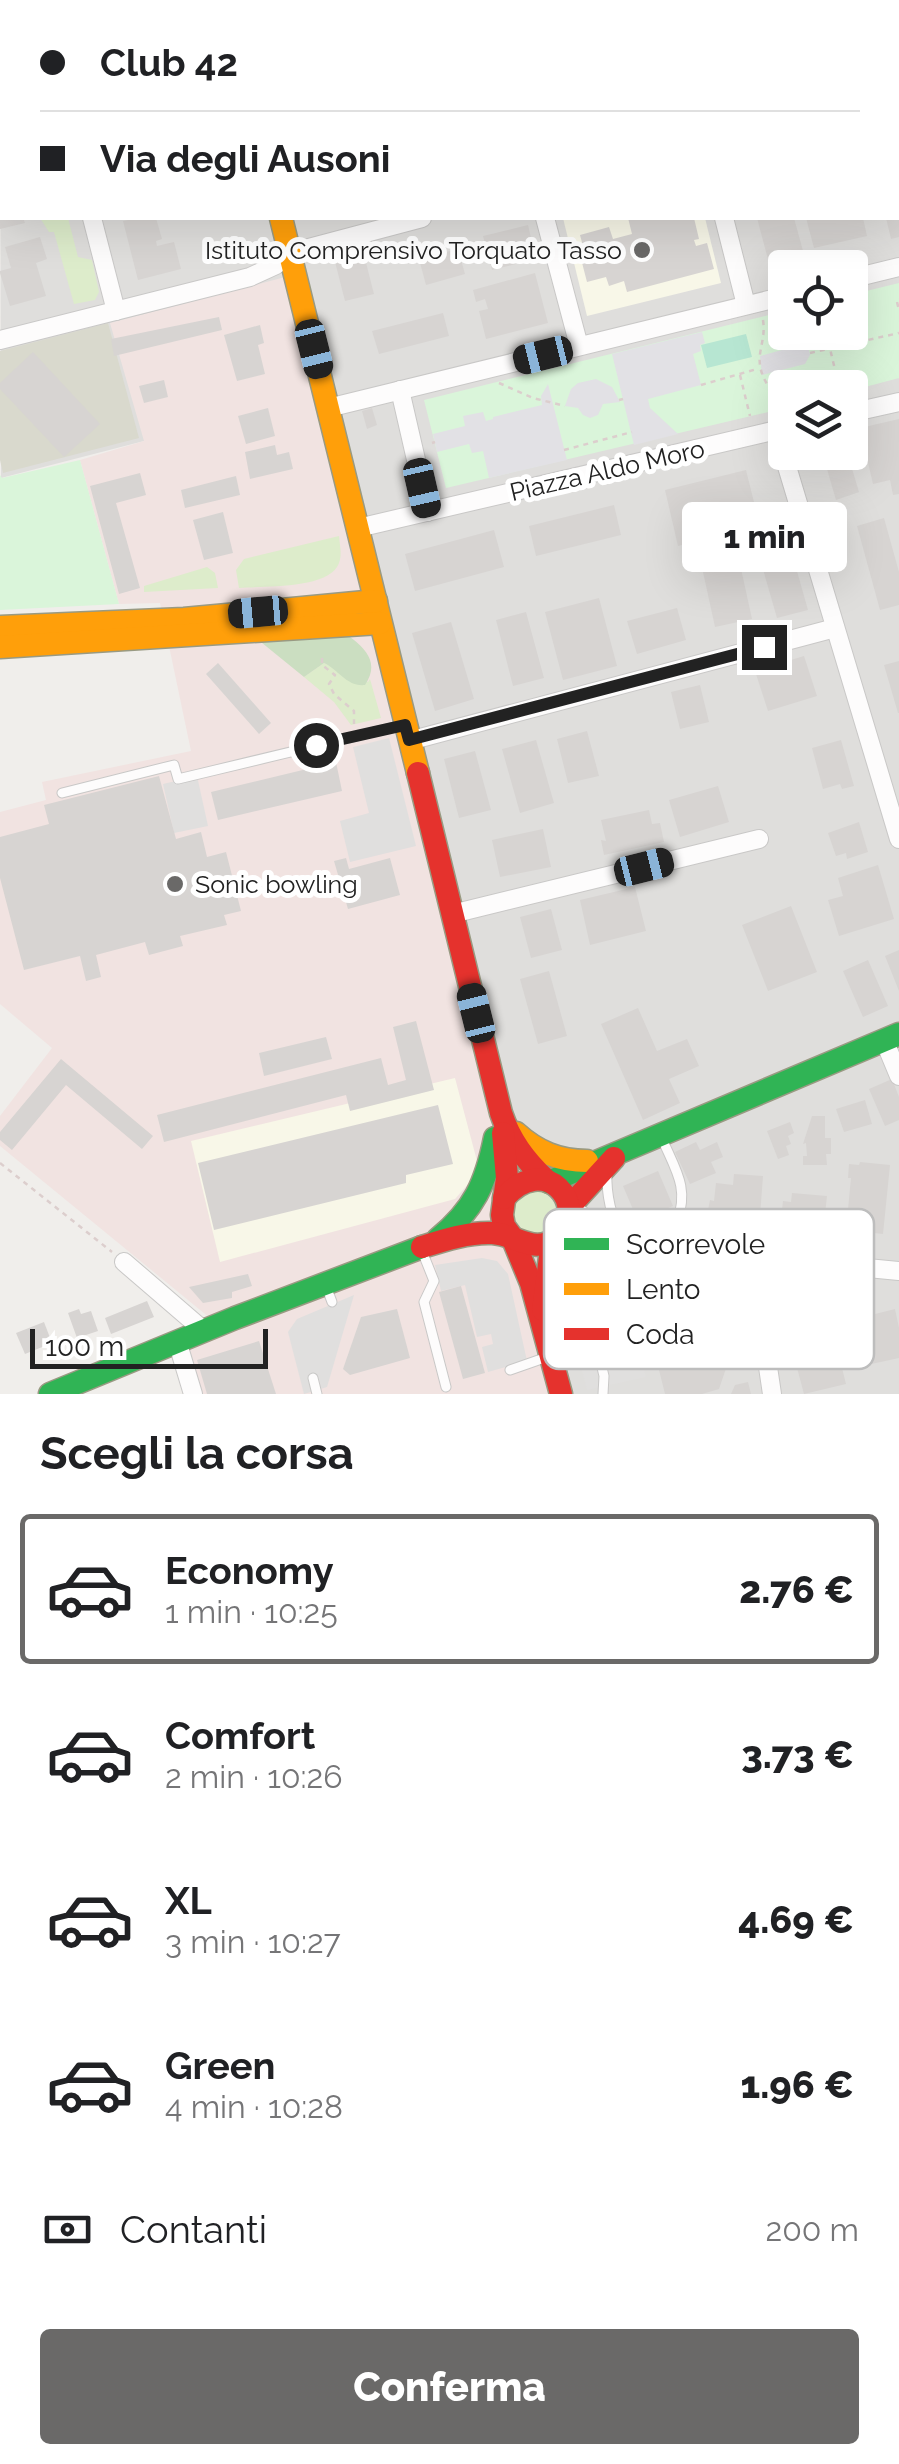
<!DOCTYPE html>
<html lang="it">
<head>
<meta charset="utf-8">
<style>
	body { margin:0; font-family:Raleway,sans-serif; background:#f2f2f2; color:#202124; height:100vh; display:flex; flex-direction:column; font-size:38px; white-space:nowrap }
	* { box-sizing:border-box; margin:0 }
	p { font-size:32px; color:#757577 }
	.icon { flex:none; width:55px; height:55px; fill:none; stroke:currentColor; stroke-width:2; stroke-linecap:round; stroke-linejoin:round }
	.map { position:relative; height:1394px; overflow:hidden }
	.sheet { display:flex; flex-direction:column; background:#fff; flex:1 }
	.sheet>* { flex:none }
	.top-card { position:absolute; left:0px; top:0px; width:900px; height:220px; box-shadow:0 10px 40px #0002; display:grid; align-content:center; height:220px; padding:0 40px; background:#fff }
	.tools { position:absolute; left:768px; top:250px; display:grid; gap:20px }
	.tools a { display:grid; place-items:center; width:100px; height:100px; border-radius:10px; background:#fff; box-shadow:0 10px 40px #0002; font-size:50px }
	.scale { position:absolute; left:30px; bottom:25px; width:238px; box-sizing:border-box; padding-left:10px; border:5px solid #222; border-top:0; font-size:28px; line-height:35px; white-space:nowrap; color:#222; -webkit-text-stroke:8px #fff; paint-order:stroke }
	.end { position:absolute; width:45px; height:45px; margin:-22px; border:12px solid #222; background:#fff; box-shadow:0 0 0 5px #fff }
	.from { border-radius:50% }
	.bubble { position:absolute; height:70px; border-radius:10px; background:#fff; box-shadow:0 10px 40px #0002; font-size:32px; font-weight:800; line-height:70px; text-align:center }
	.car { position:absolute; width:30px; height:60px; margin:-30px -15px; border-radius:12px; box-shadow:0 0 8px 2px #0007; background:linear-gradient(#222 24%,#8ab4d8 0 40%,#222 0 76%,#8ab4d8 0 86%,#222 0) }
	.top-card b { display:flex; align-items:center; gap:35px; height:95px; font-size:38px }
	.top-card b+b { border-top:2px solid #e0e0e0 }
	.top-card i { width:25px; height:25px; background:#202124 }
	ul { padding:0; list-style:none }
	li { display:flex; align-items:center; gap:30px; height:150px; margin:0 20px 15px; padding:0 20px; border:5px solid transparent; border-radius:10px }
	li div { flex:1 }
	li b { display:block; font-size:38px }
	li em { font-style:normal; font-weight:800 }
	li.selected { border-color:#6a6968 }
	li>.icon { width:90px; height:90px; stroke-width:1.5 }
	h2 { padding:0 40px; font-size:45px; line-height:120px }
	.pay { display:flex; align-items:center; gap:25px; height:110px; padding:0 40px; font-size:38px }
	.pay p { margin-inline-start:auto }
	.primary-button { display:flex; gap:20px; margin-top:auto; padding:20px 40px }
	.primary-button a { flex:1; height:115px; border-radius:10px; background:#6a6968; color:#fff; font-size:40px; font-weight:800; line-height:115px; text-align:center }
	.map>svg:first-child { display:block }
</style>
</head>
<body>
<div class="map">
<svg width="899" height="1394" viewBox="0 0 899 1394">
	<rect width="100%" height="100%" fill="#f0eeeb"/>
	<path fill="#dfdedc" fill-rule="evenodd" d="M0,0H899V1394H566L144,441L1,478ZM2,2H898V218H2ZM785,268H850V332H785ZM785,388H850V452H785Z"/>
	<polygon fill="#f1e3e1" points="289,276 566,1394 198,1394 184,1350 227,1332 0,1146 0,1116 52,1048 0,1004 0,812 46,800 42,782 191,751 160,603 119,604 80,460 144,441 110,323"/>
	<g fill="#f8f7e8">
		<polygon points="563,218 705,218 721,283 587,316"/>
		<polygon points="455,1078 477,1161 469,1183 455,1199 220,1262 191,1141"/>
	</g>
	<polygon fill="#d9d9cd" points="108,323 139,438 3,473 0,460 0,351"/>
	<g fill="#ddeccb">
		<polygon points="40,218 68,218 78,257 92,260 99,292 95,300 74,304 54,232 49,232"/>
		<path d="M339,536C340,547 343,558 337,567C323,589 263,586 239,588L236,570L244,559Z"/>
		<polygon points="207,567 215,573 218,588 144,592 144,586"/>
		<polygon points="324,663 368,682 370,679 381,718 351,725 334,702 304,677"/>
		<circle cx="535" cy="1212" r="21"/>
	</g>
	<path fill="#cbdec1" d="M339,629C359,643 383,659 365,685C347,687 339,670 324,663L304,677L256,638Z"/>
	<g fill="#daf5da">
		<polygon points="899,283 899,378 850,391 850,388 785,388 785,408 446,488 424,400 785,311 785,332 850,332 850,295"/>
		<polygon points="80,460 119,604 0,610 0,475 2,478"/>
	</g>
	<polygon fill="#b7e6d2" points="746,334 752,357 707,368 701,345"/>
	<g fill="#e0dfde">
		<polygon points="389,738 416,846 350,862 340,821 369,813 353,747"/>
		<polygon points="197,776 208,826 174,833 163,784"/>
		<polygon points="598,1256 754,1268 748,1291 719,1289 630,1312 646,1377 587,1390 563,1298 564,1283 570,1268 581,1261"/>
		<polygon points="482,1258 497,1261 508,1274 527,1361 488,1372 482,1347 493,1344 491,1334 477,1337 465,1285 441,1291 435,1265"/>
		<polygon points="354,1295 327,1387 304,1394 288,1332 297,1319"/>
	</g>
	<g fill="#e2e1e5">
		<polygon points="702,332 705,343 700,345 701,351 693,354 701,385 648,399 650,408 678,434 634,445 612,354"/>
		<polygon points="800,345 809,350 810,355 805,364 762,375 760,356"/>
		<polygon points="596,379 612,387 620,402 603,404 598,415 590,418 583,415 578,408 565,406 571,389 578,383"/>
		<polygon points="548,384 567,460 489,478 483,451 472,453 469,444 437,452 433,434 465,426 463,416 483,412 486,421 493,419 493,417 542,405 541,396"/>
	</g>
	<g fill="#d7d4d2">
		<polygon points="0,218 23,218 25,223 0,229"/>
		<polygon points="138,218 156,218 162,239 156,241 157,246 174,242 181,269 138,280 123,221"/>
		<polygon points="628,218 681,218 681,220 694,218 699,239 694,240 696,246 707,243 714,269 627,292 624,281 609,286 606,277 587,282 579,251 584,250 580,235 609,227 613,239 632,234"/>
		<polygon points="757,218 794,218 805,258 770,267"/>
		<polygon points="806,218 863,218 867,236 814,248"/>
		<polygon points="886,218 899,218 899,237 891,239"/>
		<polygon points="528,225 536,259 492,270 483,236"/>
		<polygon points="40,237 47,259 36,263 46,296 10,306 0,273 0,271 11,268 5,247"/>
		<polygon points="362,247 374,294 345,301 333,254"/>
		<polygon points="458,249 465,274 426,285 419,259"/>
		<polygon points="535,273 548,323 486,339 479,311 488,309 485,299 476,302 473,290"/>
		<polygon points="443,313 449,336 379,354 372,331"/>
		<polygon points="219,317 222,330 114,356 111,339"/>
		<polygon points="260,325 264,343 258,345 265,374 237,381 224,335"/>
		<polygon points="33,352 100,424 64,457 0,389 0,383"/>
		<polygon points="164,380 168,397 144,403 139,386"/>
		<polygon points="268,408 275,436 246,444 238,416"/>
		<polygon points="372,408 377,425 367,429 362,411"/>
		<polygon points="899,419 899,494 893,495 890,480 873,484 860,428"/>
		<polygon points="275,445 277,455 289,452 293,469 250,479 245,452"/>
		<polygon points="822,452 847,452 859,492 836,500"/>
		<polygon points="746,470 760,526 678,546 665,490"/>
		<polygon points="140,473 146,495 116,503 140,588 119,594 90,486"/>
		<polygon points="236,476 240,495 185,508 181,490"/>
		<polygon points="614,505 621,535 536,556 529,526"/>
		<polygon points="223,512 233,553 204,560 193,520"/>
		<polygon points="884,518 899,572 899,605 880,610 857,526"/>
		<polygon points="494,530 504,567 415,591 405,554"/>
		<polygon points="793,557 808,610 777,618 762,566"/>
		<polygon points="740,564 752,619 715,627 703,572"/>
		<polygon points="599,598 617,666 563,680 545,612"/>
		<polygon points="677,608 686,640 637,654 627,621"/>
		<polygon points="526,612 544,678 513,686 496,620"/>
		<polygon points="451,622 474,699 435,711 412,633"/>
		<polygon points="804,656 817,696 768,711 755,671"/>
		<polygon points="899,661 899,713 898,713 884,665"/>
		<polygon points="218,663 271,723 259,734 206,674"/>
		<polygon points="700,685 709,722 680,729 671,692"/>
		<polygon points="587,731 599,776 568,783 557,739"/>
		<polygon points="536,740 554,803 520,813 502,749"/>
		<polygon points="841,740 854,786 842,789 840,784 823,789 812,748"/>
		<polygon points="475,751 491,810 459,818 444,759"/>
		<polygon points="336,762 342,791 218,820 211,792"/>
		<polygon points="159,776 176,839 201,832 207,857 226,852 241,911 224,915 227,925 180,936 183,946 149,955 145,942 96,955 101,977 86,981 80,956 24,970 0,878 0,837 49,824 44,805"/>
		<polygon points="718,786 729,822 680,837 669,800"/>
		<polygon points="649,810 652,824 660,823 664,842 604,855 601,840 606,841 601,820"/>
		<polygon points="859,822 868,852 847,859 846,853 836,856 828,833"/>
		<polygon points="543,829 551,867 500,877 492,840"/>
		<polygon points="346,858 349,869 390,858 400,895 348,909 334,861"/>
		<polygon points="878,865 894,919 839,936 828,900 843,896 838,878"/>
		<polygon points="635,887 646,931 590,945 580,900"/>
		<polygon points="791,906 817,972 768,991 742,925"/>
		<polygon points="551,909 562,950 531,958 520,917"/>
		<polygon points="899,950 899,991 885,956"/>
		<polygon points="868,960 888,1006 863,1017 843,971"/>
		<polygon points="549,971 567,1036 538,1044 520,979"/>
		<polygon points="638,1008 657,1051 687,1039 699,1066 669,1079 680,1103 643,1120 601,1024"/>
		<polygon points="416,1021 434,1090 350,1111 346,1095 164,1142 157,1115 381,1058 388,1085 406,1080 393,1027"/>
		<polygon points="326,1037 332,1059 264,1076 259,1053"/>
		<polygon points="61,1059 153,1136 142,1149 66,1085 12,1150 0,1140 0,1132"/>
		<polygon points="892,1079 899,1097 899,1120 885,1126 869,1089"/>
		<polygon points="865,1100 872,1124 844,1132 836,1109"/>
		<polygon points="438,1105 453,1164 406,1175 406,1183 214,1230 198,1163"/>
		<polygon points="812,1116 825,1116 825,1138 831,1138 831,1154 826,1154 827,1165 803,1165 803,1156 807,1156 806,1143 803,1144"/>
		<polygon points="790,1122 794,1133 788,1136 791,1144 786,1146 789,1155 778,1159 767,1131"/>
		<polygon points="696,1142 700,1150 717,1142 723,1157 711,1162 716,1173 690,1184 675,1152"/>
		<polygon points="860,1162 890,1165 883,1234 846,1230 851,1178 848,1178 849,1164 859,1165"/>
		<polygon points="658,1171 673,1206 638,1221 623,1186"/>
		<polygon points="734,1174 763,1176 759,1229 705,1225 710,1200 714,1201 716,1183 733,1185"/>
		<polygon points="792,1193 827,1196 823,1232 780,1228 783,1201 791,1202"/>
		<polygon points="248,1274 252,1286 232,1292 232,1298 203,1303 189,1287"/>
		<polygon points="461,1286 485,1373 463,1379 439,1292"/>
		<polygon points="727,1294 734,1321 741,1324 719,1389 702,1394 665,1394 657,1362 647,1364 633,1314 694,1297 695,1302"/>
		<polygon points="147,1301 154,1317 111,1334 105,1318"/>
		<polygon points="79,1309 81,1314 91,1311 98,1331 77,1338 68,1313"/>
		<polygon points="397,1309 410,1358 350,1375 343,1369 361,1317"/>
		<polygon points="895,1309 899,1328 899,1358 862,1366 851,1320"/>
		<polygon points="44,1322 52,1343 25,1354 16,1333"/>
		<polygon points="259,1341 276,1394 207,1394 197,1360"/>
		<polygon points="796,1364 842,1368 846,1384 804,1394"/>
		<polygon points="748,1382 751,1394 731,1394 735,1385"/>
	</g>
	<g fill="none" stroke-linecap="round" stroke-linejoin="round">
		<g stroke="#c9c8c7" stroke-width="11">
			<g id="lane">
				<polyline points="62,793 174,765 178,779 403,725"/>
				<path d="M661,1136C674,1168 690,1187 677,1221"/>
				<path d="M607,1174C606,1194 612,1218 620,1236"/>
				<polyline points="422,1251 434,1281 424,1302 446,1387"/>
				<polyline points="557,1269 566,1260 594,1246"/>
				<polyline points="326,1286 332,1302"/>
				<polyline points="510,1370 550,1356"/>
				<polyline points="313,1378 317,1394"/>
				<path d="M603,1394L604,1376L585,1296C585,1284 591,1280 603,1279L718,1284L723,1255"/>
			</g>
		</g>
		<g stroke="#c9c8c7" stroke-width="20">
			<g id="street">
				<polyline points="36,0 37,2"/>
				<polyline points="467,0 467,2"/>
				<polyline points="670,0 670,2"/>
				<polyline points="801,0 802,2"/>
				<polyline points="858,2 868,0"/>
				<polyline points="898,96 899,96"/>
				<polyline points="92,218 116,311"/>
				<polyline points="545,218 579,346"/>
				<polyline points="724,218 746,305"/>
				<polyline points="850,279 899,267"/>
				<polyline points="0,340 250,277 276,265 290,253 422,218"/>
				<polyline points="400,390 428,512"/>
				<polyline points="328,408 785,296"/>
				<polyline points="850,413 899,402"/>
				<polyline points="776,430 899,839"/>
				<polyline points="358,528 785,428"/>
				<polyline points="409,741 835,628"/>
				<polyline points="452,914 759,839"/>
				<polyline points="884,1040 899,1076"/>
				<polyline points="570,1206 601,1231 624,1243"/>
				<polyline points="558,1236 596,1245 629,1245 899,1271"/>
				<polyline points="768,1259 764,1340 772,1394"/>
				<polyline points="124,1262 203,1330"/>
				<polyline points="177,1341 193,1394"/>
			</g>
		</g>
		<g stroke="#999a82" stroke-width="25">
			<g id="fast">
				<polyline points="227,0 228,2"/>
				<polyline points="549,1182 899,1034"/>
				<path d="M438,1239C474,1210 486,1183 495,1138"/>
				<polyline points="50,1394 235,1318 422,1247"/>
			</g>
		</g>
		<g stroke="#999a82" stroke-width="25">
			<g id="slow">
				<polyline points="281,218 418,773"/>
				<polyline points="0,627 184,619 376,601"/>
				<polyline points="0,647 380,623"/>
				<path d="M516,1133C537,1152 559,1161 587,1161"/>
			</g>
		</g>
		<g stroke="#999a82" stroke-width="25">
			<g id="jam">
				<path d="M418,773L501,1113C510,1140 525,1160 546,1180"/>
				<polyline points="503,1133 507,1178 502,1215 504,1226 512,1237 531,1283 561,1394"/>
				<polyline points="570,1206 614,1158"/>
				<path d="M422,1247C444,1240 469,1232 492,1233C516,1234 536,1257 558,1236C590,1205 545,1151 504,1198"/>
				<polyline points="543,1310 552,1242"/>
			</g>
		</g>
		<g stroke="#dccecd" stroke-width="2.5" stroke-dasharray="5 5" stroke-linecap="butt">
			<polyline points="897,302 899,310"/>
			<path d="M763,320C765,333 762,341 760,354C757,376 772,392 785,407"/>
			<polyline points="826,332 837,378"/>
			<polyline points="810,353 899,333"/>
			<polyline points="740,375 750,416"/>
			<polyline points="499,383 533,398 565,406"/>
			<polyline points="701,385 757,369"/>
			<polyline points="619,400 623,399"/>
			<polyline points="432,443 435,442"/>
			<polyline points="564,450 632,432"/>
			<polyline points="322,658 322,665 335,675 329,684 334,694 354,711 354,724"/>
			<polyline points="0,1163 112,1252"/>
		</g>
		<use href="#lane" stroke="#fdfcfc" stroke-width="9"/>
		<use href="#street" stroke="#fdfcfc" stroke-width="18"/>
		<use href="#fast" stroke="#30b455" stroke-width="22"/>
		<use href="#slow" stroke="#ff9f0a" stroke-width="22"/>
		<use href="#jam" stroke="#e5322d" stroke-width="22"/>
	</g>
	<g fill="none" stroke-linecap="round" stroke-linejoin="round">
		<polyline stroke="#222" stroke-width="12" points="316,745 405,725 409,740 764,647"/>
	</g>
	<g fill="#6a6968" stroke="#fff" stroke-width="4">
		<circle cx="642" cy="250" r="10"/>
		<circle cx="175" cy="884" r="10"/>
	</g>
	<g text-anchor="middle" stroke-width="10" stroke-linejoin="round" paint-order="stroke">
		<g font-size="25" fill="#222" stroke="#fff" text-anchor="end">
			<text x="622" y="259">Istituto Comprensivo Torquato Tasso</text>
			<text x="195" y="893" text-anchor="start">Sonic bowling</text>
		</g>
		<g font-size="25" fill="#222" stroke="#fff">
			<text transform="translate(607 470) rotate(-13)" y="9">Piazza Aldo Moro</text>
		</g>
	</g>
	<rect x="544" y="1209" width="330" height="160" rx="15" fill="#fff" stroke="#bdbdbd" stroke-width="2.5"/>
	<rect x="564" y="1238" width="45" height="12" fill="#30b455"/>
	<rect x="564" y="1283" width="45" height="12" fill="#ff9f0a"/>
	<rect x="564" y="1328" width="45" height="12" fill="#e5322d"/>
	<g font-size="28" fill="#222">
		<text x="626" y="1254">Scorrevole</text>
		<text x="626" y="1299">Lento</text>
		<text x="626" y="1344">Coda</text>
	</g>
</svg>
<div class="tools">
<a><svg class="icon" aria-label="locate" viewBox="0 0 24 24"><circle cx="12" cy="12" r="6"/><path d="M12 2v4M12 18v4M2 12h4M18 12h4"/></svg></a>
<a><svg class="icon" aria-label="layers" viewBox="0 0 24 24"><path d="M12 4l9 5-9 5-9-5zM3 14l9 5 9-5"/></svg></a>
</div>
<div class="scale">100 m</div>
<i class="end from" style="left:316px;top:745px"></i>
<i class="end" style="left:764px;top:647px"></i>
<div class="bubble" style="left:682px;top:502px;width:165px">1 min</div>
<i class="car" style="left:314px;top:349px;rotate:166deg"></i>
<i class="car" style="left:543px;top:355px;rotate:256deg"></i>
<i class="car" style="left:422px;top:488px;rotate:167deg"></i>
<i class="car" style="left:258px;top:612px;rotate:265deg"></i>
<i class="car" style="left:644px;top:867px;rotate:76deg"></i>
<i class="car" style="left:476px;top:1013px;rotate:346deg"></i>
<div class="top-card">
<b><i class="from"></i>Club 42</b>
<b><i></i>Via degli Ausoni</b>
</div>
</div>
<section class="sheet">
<h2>Scegli la corsa</h2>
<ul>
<li class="selected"><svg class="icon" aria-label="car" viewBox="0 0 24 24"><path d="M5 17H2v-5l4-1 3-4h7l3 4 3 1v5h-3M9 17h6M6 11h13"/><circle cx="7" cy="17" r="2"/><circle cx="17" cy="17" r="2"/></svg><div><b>Economy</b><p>1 min · 10:25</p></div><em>2.76 €</em></li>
<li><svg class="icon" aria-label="car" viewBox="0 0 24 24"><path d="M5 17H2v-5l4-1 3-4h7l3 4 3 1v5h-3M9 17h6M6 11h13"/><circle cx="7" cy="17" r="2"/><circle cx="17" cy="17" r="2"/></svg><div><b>Comfort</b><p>2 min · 10:26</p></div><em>3.73 €</em></li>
<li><svg class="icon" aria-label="car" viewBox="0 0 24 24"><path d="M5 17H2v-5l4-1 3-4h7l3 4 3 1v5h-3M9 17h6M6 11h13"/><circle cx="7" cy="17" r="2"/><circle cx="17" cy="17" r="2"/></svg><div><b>XL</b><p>3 min · 10:27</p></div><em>4.69 €</em></li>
<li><svg class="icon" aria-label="car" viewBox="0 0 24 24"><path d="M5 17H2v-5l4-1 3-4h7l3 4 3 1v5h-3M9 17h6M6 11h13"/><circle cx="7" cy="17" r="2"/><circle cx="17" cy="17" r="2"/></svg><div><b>Green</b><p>4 min · 10:28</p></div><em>1.96 €</em></li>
</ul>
<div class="pay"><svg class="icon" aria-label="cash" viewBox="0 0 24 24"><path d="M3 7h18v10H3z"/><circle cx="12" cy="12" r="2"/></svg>Contanti<p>200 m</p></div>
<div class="primary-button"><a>Conferma</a></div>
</section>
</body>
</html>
